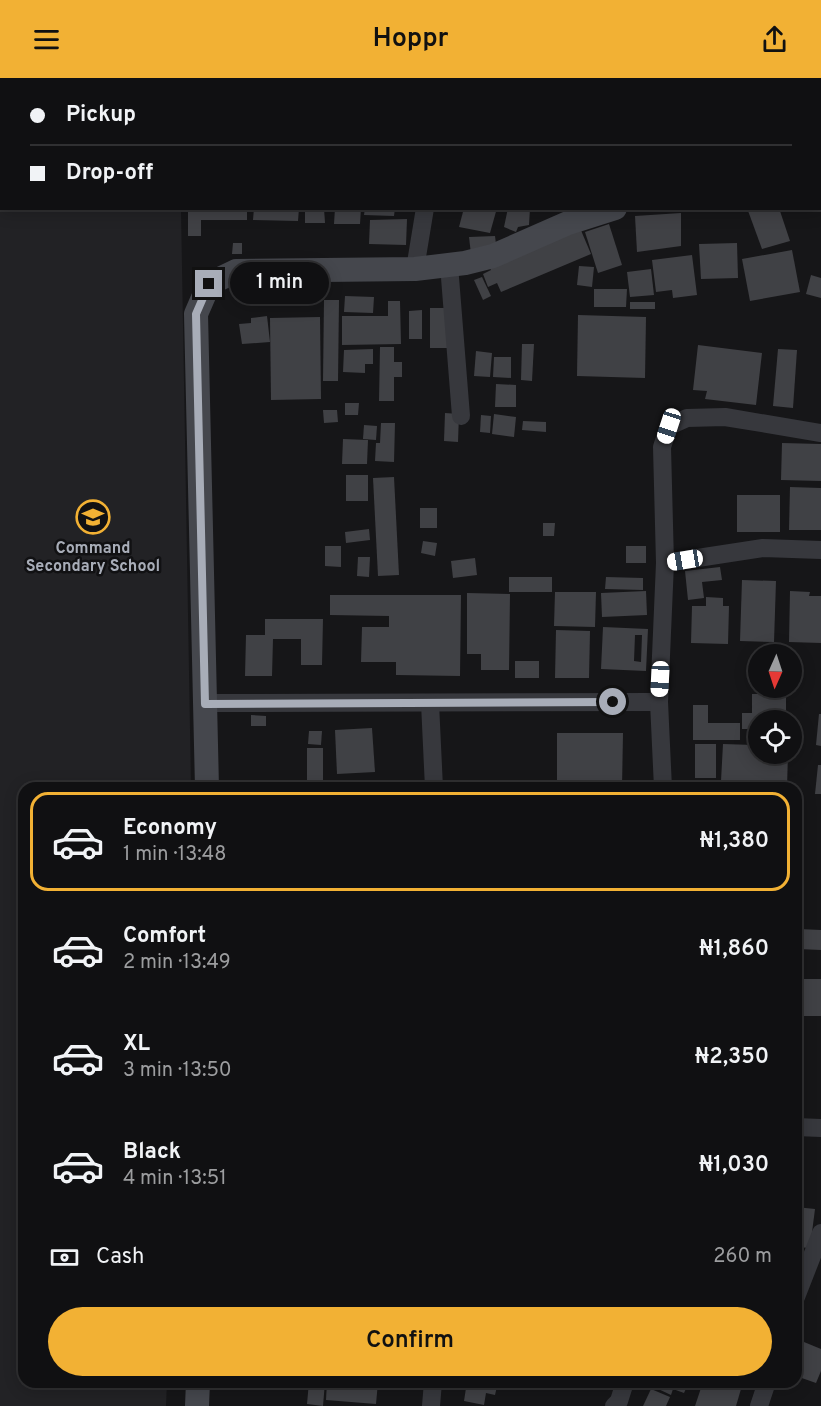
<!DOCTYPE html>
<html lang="en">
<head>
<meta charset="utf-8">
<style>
	body { margin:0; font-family:Overpass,sans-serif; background:#19191b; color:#f1f3f6; height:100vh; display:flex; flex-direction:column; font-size:22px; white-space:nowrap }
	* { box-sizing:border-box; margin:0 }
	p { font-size:20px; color:#9c9d9f }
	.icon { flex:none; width:33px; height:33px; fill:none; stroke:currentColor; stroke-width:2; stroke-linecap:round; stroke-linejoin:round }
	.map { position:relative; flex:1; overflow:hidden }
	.panel { position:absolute; left:18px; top:704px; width:784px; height:606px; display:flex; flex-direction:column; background:#101012; border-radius:18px; box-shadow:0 3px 15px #0003,0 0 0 2px #303032 }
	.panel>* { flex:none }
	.top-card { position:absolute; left:0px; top:0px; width:822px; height:132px; box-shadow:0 3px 15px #0003,0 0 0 2px #303032; display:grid; align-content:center; height:132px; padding:0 30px; background:#101012 }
	.needle { width:39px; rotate:183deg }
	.tools { position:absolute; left:748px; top:566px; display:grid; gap:12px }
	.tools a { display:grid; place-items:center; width:54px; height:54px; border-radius:50%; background:#101012; box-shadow:0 3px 15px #0003,0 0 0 2px #303032; font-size:30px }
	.end { position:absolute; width:27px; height:27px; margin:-14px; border:8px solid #a8adb8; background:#111; box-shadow:0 0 0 3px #111 }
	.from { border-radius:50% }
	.bubble { position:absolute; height:42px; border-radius:21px; background:#101012; box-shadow:0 3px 15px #0003,0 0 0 2px #303032; font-size:20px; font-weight:600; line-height:42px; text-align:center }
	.car { position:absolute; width:18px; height:36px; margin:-18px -9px; border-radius:8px; box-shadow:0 0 4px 2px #0007; background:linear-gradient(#fff 24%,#345 0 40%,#fff 0 76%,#345 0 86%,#fff 0) }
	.top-card b { display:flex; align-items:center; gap:21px; height:57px; font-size:22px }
	.top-card b+b { border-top:2px solid #303032 }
	.top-card i { width:15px; height:15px; background:#f1f3f6 }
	ul { padding:10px 0 0; list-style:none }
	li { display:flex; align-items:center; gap:18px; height:99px; margin:0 12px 9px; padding:0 18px; border:3px solid transparent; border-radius:18px }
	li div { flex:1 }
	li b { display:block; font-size:22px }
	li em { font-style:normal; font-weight:600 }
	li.current { border-color:#f2b134 }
	li>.icon { width:54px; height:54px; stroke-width:1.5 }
	.pay { display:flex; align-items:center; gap:15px; height:66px; padding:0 30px; font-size:22px }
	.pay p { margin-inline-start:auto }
	.action { display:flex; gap:12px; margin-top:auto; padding:12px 30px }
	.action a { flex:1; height:69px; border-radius:36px; background:#f2b134; color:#111; font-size:24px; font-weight:600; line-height:69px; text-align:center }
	header { display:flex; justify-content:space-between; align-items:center; height:78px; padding:0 30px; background:#f2b134; color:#111; font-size:27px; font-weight:600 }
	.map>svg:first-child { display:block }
</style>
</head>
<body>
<header><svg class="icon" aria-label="menu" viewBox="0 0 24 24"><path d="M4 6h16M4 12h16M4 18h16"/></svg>Hoppr<svg class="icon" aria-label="share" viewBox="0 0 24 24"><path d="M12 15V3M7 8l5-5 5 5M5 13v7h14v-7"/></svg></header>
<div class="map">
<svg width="821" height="1328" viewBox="0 0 821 1328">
	<rect width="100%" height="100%" fill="#161618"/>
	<polygon fill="#222225" points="0,0 182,0 2,2 2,130 181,131 191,709 24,710 24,1304 167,1304 166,1328 0,1328"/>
	<g fill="#404145" fill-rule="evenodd">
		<polygon points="188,130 247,130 247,142 201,142 201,158 188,158"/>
		<polygon points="254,130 299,130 298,143 253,142"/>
		<polygon points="305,130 324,130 325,145 305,145"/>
		<polygon points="335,130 361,130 360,146 334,146"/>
		<polygon points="365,130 395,130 394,138 364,137"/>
		<polygon points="464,130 497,130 490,155 459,149"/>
		<polygon points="508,130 530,130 529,147 518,149 516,154 504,149"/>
		<polygon points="747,130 779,130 790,163 762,171"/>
		<polygon points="681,135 681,168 637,174 635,138"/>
		<polygon points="407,141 406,167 369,166 370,142"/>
		<polygon points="609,146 622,187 598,195 585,154"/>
		<polygon points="580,150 591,176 501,214 497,205 488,209 483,196 491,192 489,188"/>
		<polygon points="495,158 497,174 471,176 469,159"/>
		<polygon points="233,165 242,165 242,176 232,176"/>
		<polygon points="737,165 738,200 701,201 699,166"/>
		<polygon points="792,172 800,214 750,223 742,181"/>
		<polygon points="692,177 697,217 673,220 672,212 656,214 652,182"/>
		<polygon points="579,188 594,189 592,209 577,207"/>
		<polygon points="651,191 654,217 630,219 627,194"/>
		<polygon points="811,197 821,200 821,220 806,216"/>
		<polygon points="482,199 491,218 483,222 474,202"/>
		<polygon points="594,211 627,211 626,229 594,229"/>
		<polygon points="345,218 374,219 373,235 344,234"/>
		<polygon points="324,222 339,222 338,303 323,303"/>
		<polygon points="388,223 400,223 401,266 342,267 342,238 388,238"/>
		<rect x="630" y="224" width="25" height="7"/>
		<polygon points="430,230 450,230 449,270 430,270"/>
		<polygon points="422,232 422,261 409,261 409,233"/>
		<polygon points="578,237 646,239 645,300 577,298"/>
		<polygon points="267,238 270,264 242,266 239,246 251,245 251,240"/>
		<polygon points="320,239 321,321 271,322 270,240"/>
		<polygon points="522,266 534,266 532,303 521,302"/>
		<polygon points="698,267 762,275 756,327 705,321 707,313 693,312"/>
		<polygon points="380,269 394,269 394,284 402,284 402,299 394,299 394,323 379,323"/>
		<polygon points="373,271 373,286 365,286 365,295 343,294 344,272"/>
		<polygon points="778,271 797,272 793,330 773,328"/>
		<polygon points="476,273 492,275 490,299 474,298"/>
		<polygon points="494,279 511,279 511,300 493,299"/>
		<polygon points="496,306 516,307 516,329 495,329"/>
		<polygon points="345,325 359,325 358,337 345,337"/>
		<polygon points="323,332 337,332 338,344 324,345"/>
		<polygon points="445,335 459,336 458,364 444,363"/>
		<polygon points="494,336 516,339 514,359 492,356"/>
		<polygon points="481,337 491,338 490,355 480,354"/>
		<polygon points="523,343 546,344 546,354 522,352"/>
		<polygon points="381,345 395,345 394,384 375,383 376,365 380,365"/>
		<polygon points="364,347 377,348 376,362 363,361"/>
		<polygon points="343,361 368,362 367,386 342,386"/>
		<polygon points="782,365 821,366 821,403 781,402"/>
		<rect x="346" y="397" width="22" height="26"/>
		<polygon points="394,399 399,497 378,498 373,400"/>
		<polygon points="790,409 821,410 821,452 789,452"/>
		<rect x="737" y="417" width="43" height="37"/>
		<rect x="420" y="430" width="17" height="20"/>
		<polygon points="543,445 555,445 554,458 543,458"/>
		<polygon points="369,451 370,462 346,465 345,454"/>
		<polygon points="423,463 437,465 435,478 421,475"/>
		<polygon points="325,468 341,468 341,489 325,488"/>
		<rect x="626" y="468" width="20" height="17"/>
		<polygon points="358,479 370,479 369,499 357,498"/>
		<polygon points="475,480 477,497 453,500 451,483"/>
		<polygon points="720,489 722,502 702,504 704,520 688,522 685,493"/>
		<rect x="509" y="499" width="43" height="15"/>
		<polygon points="606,499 643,500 643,512 605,511"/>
		<polygon points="742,502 776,503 774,564 740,563"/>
		<polygon points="646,513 647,537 602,539 601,515"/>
		<polygon points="790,513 810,514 809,518 821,518 821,565 789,564"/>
		<polygon points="555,514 596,514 595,549 554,548"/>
		<polygon points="467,515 510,516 509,592 481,592 481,576 467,576"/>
		<polygon points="330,517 461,517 460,598 396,597 396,584 361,584 362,549 389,549 389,538 330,537"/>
		<polygon points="706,519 723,520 723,528 729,528 728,566 691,565 692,528 706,528"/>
		<polygon points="265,541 323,541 322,587 301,587 301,561 273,561 272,598 245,598 246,557 265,557"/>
		<path d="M603,549L648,551L646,593L601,591ZM635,557H642L641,584L634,583Z"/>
		<polygon points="556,552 590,553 589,600 555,600"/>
		<rect x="515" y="583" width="24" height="17"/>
		<polygon points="752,616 786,616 786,642 759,642 759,666 752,666 752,651 742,651 742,635 752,635"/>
		<polygon points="693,627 708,627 708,645 740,645 740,662 693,662"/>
		<polygon points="819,636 821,636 821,668 816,667"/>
		<polygon points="251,637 266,638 266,648 251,648"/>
		<polygon points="372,650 375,694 337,696 335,652"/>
		<polygon points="309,653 322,653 321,667 308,666"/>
		<polygon points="557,655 623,655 622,710 557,710"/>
		<rect x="695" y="666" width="21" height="34"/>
		<polygon points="723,666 754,667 754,670 759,670 759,675 788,675 787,710 762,710 762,704 721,703"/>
		<rect x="307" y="670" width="16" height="40"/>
		<polygon points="818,687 821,687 821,716 815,716"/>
		<polygon points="799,851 821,852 821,872 798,871"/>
		<polygon points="802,901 821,901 821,938 801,938"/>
		<polygon points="796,988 804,988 803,1031 796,1030"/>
		<polygon points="796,1129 815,1131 810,1170 796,1169"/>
		<polygon points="804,1264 821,1271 821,1293 816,1305 796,1298 796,1284"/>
		<polygon points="309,1304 325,1304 323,1328 307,1326"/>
		<polygon points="327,1304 378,1304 376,1326 326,1322"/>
		<polygon points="459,1304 498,1304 495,1317 486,1315 484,1327 464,1323 466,1310 458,1308"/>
		<polygon points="657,1304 689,1304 684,1315 673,1311 671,1317 654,1309"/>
		<polygon points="703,1304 715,1304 741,1311 736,1328 695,1328"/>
		<polygon points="651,1311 670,1319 666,1328 643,1328"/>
	</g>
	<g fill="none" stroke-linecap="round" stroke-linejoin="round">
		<g stroke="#37383d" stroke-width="18">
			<polyline points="771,0 774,2"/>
			<polyline points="445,2 445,0"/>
			<polyline points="661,2 661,0"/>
			<polyline points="820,34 821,34"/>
			<polyline points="449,187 461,338"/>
			<polyline points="415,191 425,130"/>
			<polyline points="665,485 763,470 821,472"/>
			<polyline points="205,625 659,624"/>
			<polyline points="430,625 434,710"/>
			<polyline points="663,710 659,624 665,485 662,369 669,348 687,340 725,339 821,355"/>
			<polyline points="796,1049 821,1050"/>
			<polyline points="796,1219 821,1155"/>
			<polyline points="431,1328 433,1304"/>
			<polyline points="614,1328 619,1323 625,1304"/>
			<polyline points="759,1328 767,1304"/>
		</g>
		<g stroke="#45474d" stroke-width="24">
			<polyline points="820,59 821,59"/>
			<polyline points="207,710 196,236 209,206 236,193 415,191 465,185 493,178 568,145 615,130"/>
			<polyline points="197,1328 198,1304"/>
		</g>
	</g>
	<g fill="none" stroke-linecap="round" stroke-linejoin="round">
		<polyline stroke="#a8adb8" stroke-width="8" points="209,206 196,236 205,626 613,624"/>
	</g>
	<defs>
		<g id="school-ring" transform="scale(1.725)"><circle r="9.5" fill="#111113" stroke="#f2b134" stroke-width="1.5"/><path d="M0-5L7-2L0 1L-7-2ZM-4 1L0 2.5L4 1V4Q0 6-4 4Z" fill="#f2b134"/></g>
	</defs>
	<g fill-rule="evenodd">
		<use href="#school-ring" x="93" y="439"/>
	</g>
	<g text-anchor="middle" stroke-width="5" stroke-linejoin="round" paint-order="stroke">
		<g font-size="16" font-weight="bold" fill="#a8adb8" stroke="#111113">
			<text x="93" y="475">Command<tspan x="93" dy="18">Secondary School</tspan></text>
		</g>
	</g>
</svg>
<div class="tools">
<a><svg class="needle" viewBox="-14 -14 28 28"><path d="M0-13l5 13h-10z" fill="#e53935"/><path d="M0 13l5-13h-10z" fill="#9c9d9f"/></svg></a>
<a><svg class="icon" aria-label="locate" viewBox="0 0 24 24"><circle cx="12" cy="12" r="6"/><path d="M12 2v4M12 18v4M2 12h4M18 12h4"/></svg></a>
</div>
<i class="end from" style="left:613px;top:624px"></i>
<i class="end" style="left:209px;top:206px"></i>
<div class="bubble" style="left:230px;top:184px;width:99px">1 min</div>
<i class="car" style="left:669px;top:348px;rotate:198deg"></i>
<i class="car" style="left:685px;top:482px;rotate:261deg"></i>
<i class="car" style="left:660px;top:601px;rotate:183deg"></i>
<div class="top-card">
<b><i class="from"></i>Pickup</b>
<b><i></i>Drop-off</b>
</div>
<section class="panel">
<ul>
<li class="current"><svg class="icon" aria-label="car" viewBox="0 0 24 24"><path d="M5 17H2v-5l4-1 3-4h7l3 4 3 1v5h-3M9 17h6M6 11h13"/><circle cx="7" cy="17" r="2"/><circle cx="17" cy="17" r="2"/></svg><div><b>Economy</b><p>1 min · 13:48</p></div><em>₦1,380</em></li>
<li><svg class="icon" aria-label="car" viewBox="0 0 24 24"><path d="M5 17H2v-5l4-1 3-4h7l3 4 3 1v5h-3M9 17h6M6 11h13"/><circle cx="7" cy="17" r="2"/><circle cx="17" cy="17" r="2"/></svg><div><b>Comfort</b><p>2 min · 13:49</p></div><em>₦1,860</em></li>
<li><svg class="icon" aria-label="car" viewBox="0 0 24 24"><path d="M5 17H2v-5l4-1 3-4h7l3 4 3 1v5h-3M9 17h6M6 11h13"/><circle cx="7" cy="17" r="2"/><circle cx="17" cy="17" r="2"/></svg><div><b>XL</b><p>3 min · 13:50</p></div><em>₦2,350</em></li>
<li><svg class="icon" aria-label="car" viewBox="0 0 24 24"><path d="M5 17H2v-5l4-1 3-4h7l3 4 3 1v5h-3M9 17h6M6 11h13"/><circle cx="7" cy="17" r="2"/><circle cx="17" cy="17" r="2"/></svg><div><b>Black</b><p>4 min · 13:51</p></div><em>₦1,030</em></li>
</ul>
<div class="pay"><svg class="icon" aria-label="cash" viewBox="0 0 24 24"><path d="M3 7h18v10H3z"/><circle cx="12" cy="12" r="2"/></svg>Cash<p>260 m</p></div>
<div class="action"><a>Confirm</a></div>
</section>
</div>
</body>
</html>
